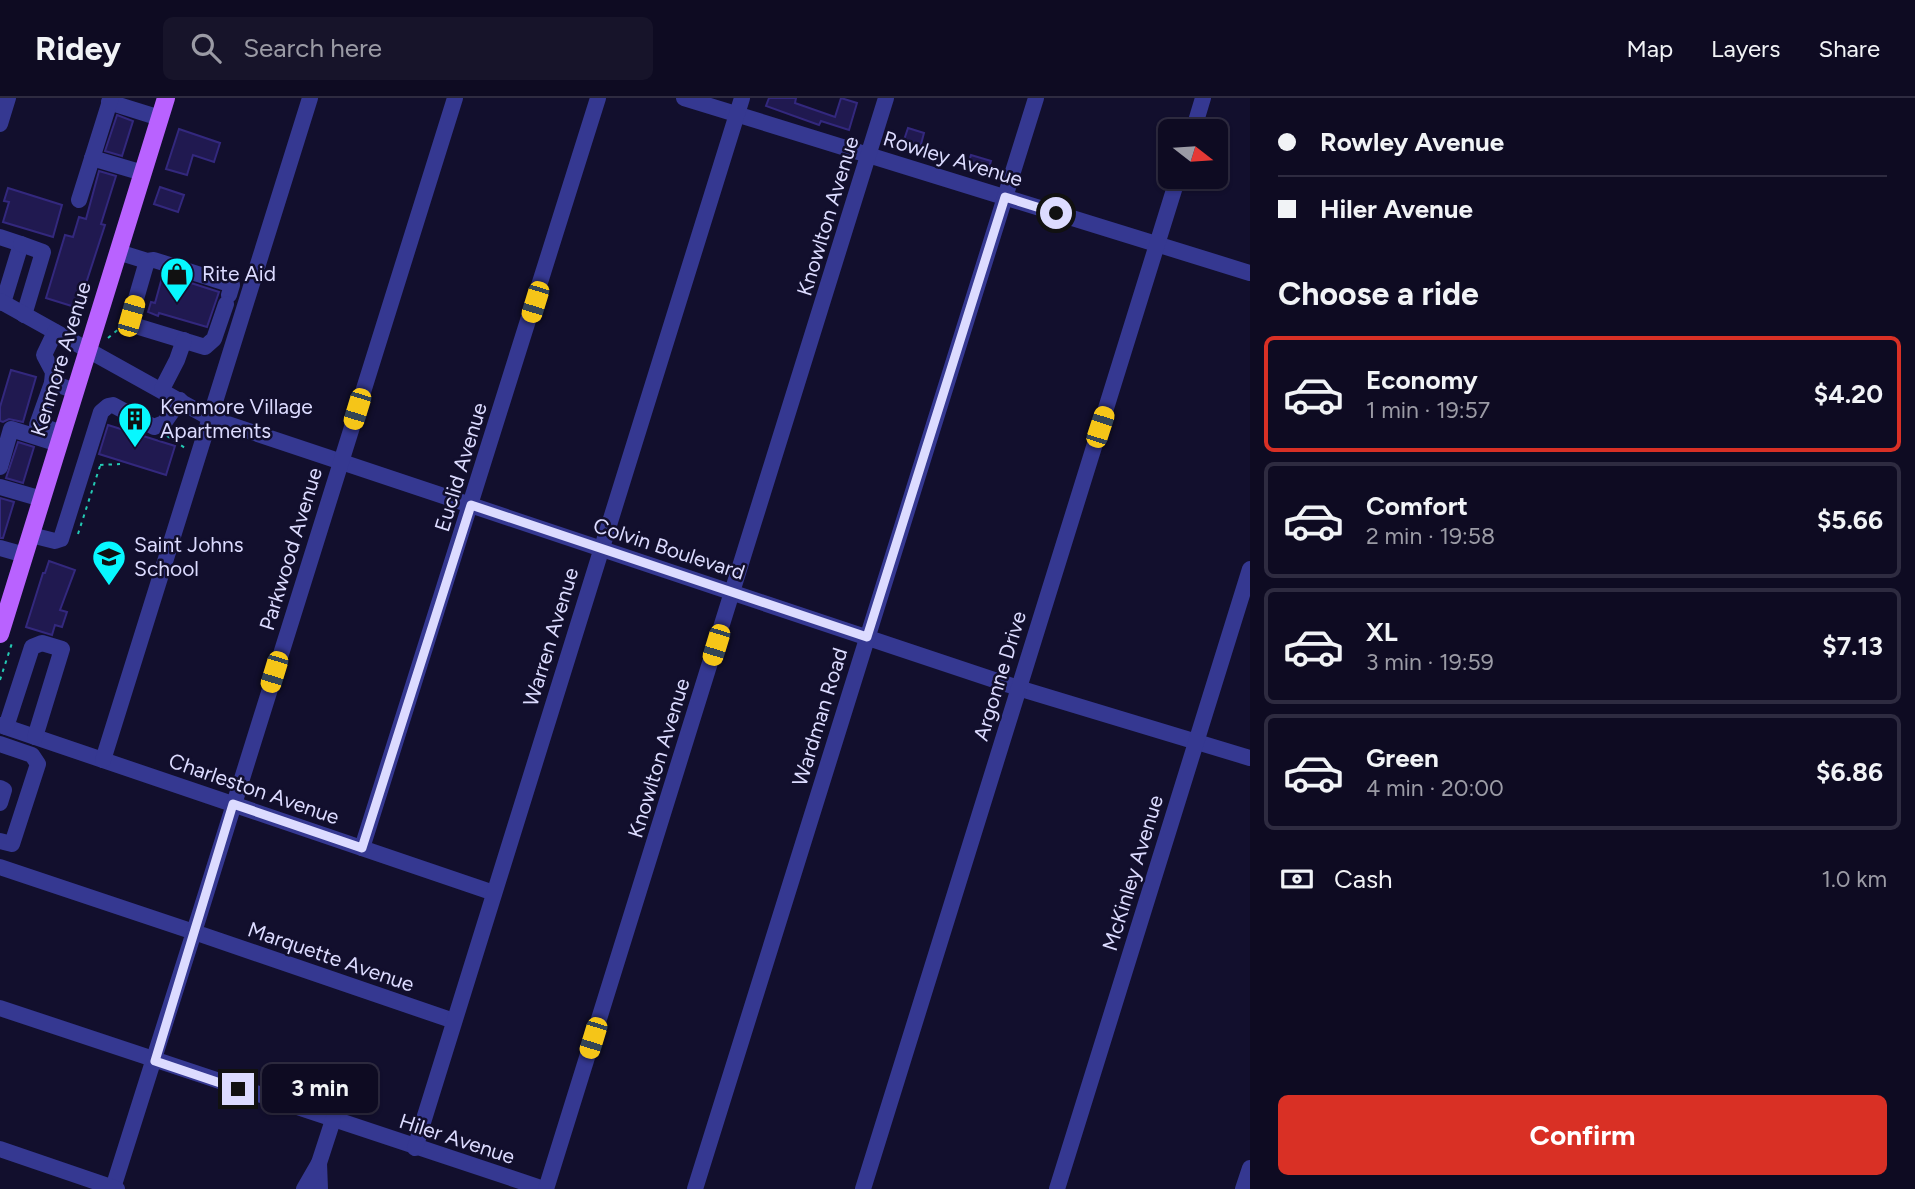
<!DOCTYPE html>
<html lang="en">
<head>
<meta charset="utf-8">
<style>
	body { margin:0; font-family:Figtree,sans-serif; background:#17142a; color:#f1f3f6; height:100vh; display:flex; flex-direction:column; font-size:26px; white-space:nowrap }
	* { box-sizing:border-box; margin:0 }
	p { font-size:23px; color:#9b9ba5 }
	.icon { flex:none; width:38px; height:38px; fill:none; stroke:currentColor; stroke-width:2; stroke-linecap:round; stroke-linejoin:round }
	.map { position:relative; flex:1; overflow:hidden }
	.side { display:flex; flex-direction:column; background:#0e0b22; width:665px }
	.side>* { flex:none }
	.hud { display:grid; align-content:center; height:154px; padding:0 28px; background:#0e0b22 }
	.needle { width:46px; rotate:107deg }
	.tools { position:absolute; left:1158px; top:21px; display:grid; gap:14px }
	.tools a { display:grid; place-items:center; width:70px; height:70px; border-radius:10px; background:#0e0b22; box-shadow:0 2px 5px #0004,0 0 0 2px #2e2b40; font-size:35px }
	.end { position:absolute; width:32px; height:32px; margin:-16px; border:9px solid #dcdbff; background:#111; box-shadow:0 0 0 4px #111 }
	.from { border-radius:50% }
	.bubble { position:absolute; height:49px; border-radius:10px; background:#0e0b22; box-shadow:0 2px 5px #0004,0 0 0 2px #2e2b40; font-size:23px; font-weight:700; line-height:49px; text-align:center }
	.car { position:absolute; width:21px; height:42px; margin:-21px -10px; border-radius:9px; box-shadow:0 0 5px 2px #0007; background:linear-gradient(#f5c518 24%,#345 0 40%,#f5c518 0 76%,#345 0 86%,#f5c518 0) }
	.hud b { display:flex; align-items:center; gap:24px; height:66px; font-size:26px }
	.hud b+b { border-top:2px solid #2e2b40 }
	.hud i { width:18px; height:18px; background:#f1f3f6 }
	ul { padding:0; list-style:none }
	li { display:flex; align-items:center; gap:21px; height:116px; margin:0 14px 10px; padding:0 14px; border:4px solid #2e2b40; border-radius:10px }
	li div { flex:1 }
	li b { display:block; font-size:26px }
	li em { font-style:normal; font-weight:700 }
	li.on { border-color:#d93025 }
	li>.icon { width:63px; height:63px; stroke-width:1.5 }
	h2 { padding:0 28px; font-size:32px; line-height:84px }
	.pay { display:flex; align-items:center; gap:18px; height:77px; padding:0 28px; font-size:26px }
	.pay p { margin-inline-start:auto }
	.button { display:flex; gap:14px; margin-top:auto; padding:14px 28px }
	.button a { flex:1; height:80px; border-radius:10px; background:#d93025; color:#fff; font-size:28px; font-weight:700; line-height:80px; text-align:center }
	header { display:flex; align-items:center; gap:42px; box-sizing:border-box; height:98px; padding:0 35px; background:#0e0b22; border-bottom:2px solid #2e2b40 }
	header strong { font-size:33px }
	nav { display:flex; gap:38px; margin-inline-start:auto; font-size:24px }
	.search { width:490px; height:63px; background:#17142a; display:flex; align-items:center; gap:18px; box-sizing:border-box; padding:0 24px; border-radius:10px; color:#9b9ba5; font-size:26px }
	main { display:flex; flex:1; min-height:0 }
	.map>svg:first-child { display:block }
</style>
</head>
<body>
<header>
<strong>Ridey</strong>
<div class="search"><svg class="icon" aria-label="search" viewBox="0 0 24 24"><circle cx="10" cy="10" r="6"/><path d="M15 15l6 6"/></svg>Search here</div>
<nav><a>Map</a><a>Layers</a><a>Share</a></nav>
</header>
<main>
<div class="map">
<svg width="1250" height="1091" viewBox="0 0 1250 1091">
	<rect width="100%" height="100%" fill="#120f2d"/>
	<g fill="#201950" stroke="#33287e" stroke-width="2">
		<polygon points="769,0 796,0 795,5 835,19 841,0 857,5 849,32 821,23 819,27 766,8"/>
		<polygon points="117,17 133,23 122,58 105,53"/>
		<polygon points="908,30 924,35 920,50 903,45"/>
		<polygon points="179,31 220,45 214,64 193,57 187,77 166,71"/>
		<polygon points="971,57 991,63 987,76 967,70"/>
		<polygon points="99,73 116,78 101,126 105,127 78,210 46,200 65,137 73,139 79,119 86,121"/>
		<polygon points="160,89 184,97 178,114 154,106"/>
		<polygon points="8,90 62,107 53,139 3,124 9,104 4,103"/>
		<polygon points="163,176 219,194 207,229 159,215 158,218 148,214 151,204 155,205"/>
		<polygon points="11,272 36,279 23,324 9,321 3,324 0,323 0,309"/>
		<polygon points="108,327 175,348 166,377 99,356"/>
		<polygon points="18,344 34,349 23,385 6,380"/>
		<polygon points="0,400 14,404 3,440 0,440"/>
		<polygon points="49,463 75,472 60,512 67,514 62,529 55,527 52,537 26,529 43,475 45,475"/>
	</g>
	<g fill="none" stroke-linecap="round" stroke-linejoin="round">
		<g stroke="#24cab4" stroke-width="2" stroke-dasharray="3.5 5" stroke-linecap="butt">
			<polyline points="108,240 120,230"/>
			<polyline points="167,338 185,350"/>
			<polyline points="100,367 120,366"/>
			<polyline points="78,436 100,368"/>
			<polyline points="0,582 12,545"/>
		</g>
		<g stroke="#353891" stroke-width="16">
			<polyline points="684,0 1250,175"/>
			<polyline points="109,4 160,20"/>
			<polyline points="0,26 8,0"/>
			<polyline points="1193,33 1203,0"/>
			<polyline points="92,60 143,75"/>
			<polyline points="79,102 111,0"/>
			<polyline points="0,139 21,146 3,205"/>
			<polyline points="21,146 43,154 24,217"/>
			<polyline points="118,154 147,163 154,162 232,187 229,197"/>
			<polyline points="147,163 131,218 132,225 136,228 205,249 214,241 226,206"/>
			<polyline points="0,203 210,320 1018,590 1250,660"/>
			<polyline points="52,285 53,274 44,257 55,234"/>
			<polyline points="162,291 177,262 184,242"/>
			<polyline points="63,335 37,327 52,285 76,293"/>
			<polyline points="0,369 11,331 59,346"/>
			<polyline points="0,389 42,401"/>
			<polyline points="31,437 55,443 61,441 101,314 108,308 113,307 154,329 164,325 180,302"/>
			<polyline points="0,450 25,457"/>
			<polyline points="0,627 494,795"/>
			<polyline points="6,629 32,549 42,545 62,551 35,639"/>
			<polyline points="0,646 32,657 38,666 12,746 0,743"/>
			<polyline points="103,662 310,0"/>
			<polyline points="0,690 4,692 0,705"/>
			<polyline points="362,750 598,0"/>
			<polyline points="0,769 194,834 113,1090"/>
			<polyline points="0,910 544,1091"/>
			<polyline points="454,923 194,834 455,0"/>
			<polyline points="415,1050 742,0"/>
			<polyline points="0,1051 117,1091"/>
			<polyline points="319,1065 320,1091"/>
			<polyline points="304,1091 319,1065 333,1022"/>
			<polyline points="546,1091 886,0"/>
			<polyline points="695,1091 1036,0"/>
			<polyline points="863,1091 1178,79"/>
			<polyline points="1057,1091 1250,471"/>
			<polyline points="1243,1091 1250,1070"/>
		</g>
		<polyline stroke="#b962ff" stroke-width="18" points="0,536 166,0"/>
	</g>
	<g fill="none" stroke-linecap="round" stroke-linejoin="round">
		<polyline stroke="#dcdbff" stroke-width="9" points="238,991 155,963 233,706 362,750 471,407 867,539 1005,99 1056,115"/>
	</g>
	<defs>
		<g id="shop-pin" transform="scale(1.75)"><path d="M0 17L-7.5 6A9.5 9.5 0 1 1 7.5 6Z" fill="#07f8ff" stroke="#120f2d"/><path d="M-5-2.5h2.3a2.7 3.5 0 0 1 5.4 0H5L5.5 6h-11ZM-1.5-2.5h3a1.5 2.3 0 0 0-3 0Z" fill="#111"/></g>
		<g id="building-pin" transform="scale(1.75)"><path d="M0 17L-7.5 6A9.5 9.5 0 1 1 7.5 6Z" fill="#07f8ff" stroke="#120f2d"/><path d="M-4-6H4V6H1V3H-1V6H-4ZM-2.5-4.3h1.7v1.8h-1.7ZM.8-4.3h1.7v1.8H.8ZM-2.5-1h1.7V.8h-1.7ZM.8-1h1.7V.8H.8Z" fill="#111"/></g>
		<g id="school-pin" transform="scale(1.75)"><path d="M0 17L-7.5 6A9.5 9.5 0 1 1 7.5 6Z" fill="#07f8ff" stroke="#120f2d"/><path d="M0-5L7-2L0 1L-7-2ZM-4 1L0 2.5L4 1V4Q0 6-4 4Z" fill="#111"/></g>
	</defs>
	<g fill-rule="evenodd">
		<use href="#shop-pin" x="177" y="176"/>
		<use href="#building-pin" x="135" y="321"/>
		<use href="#school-pin" x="109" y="459"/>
	</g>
	<g text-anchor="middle" stroke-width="5" stroke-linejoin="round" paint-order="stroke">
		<g font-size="21" fill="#dcdbff" stroke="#120f2d">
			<text transform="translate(953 61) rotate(17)" y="7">Rowley Avenue</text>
			<text transform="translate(828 118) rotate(-73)" y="7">Knowlton Avenue</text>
			<text transform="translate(61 261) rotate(-73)" y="7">Kenmore Avenue</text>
			<text transform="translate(461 369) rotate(-73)" y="7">Euclid Avenue</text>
			<text transform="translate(291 451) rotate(-73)" y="7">Parkwood Avenue</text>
			<text transform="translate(669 451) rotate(18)" y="7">Colvin Boulevard</text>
			<text transform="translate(551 539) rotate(-73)" y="7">Warren Avenue</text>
			<text transform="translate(1000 578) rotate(-73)" y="7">Argonne Drive</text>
			<text transform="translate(820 619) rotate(-73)" y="7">Wardman Road</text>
			<text transform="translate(659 660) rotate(-73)" y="7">Knowlton Avenue</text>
			<text transform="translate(254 691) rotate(19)" y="7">Charleston Avenue</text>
			<text transform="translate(1133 775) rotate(-73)" y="7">McKinley Avenue</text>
			<text transform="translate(331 859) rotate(19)" y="7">Marquette Avenue</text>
			<text transform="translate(457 1041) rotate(18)" y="7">Hiler Avenue</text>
		</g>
		<g font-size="21" fill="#dcdbff" stroke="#120f2d" text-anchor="start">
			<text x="202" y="183">Rite Aid</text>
			<text x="160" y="316">Kenmore Village<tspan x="160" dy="24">Apartments</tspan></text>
			<text x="134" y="454">Saint Johns<tspan x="134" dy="24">School</tspan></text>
		</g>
	</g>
</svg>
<div class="tools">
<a><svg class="needle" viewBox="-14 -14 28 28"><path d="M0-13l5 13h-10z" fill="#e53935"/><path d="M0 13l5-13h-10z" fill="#9b9ba5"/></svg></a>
</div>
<i class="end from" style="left:1056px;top:115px"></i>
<i class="end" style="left:238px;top:991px"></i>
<div class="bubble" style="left:262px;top:966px;width:116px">3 min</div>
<i class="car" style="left:535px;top:204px;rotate:197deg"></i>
<i class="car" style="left:131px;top:218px;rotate:16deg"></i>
<i class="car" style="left:357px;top:311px;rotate:197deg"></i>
<i class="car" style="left:1100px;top:329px;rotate:18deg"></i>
<i class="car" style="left:716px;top:547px;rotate:197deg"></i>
<i class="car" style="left:274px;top:574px;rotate:197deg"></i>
<i class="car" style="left:593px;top:940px;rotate:197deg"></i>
</div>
<section class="side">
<div class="hud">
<b><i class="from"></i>Rowley Avenue</b>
<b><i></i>Hiler Avenue</b>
</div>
<h2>Choose a ride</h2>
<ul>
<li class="on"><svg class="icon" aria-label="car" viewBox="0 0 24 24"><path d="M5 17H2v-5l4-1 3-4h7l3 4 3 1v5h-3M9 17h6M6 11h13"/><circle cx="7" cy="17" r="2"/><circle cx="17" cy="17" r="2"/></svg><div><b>Economy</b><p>1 min · 19:57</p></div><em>$4.20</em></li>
<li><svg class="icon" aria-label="car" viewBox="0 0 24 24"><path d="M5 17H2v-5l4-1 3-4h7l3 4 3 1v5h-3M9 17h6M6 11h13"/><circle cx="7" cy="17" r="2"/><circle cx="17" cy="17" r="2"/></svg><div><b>Comfort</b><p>2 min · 19:58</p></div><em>$5.66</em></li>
<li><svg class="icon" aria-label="car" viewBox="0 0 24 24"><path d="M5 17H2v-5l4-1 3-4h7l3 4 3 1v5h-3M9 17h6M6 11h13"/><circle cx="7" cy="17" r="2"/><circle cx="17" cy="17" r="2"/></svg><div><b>XL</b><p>3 min · 19:59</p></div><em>$7.13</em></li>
<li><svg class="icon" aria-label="car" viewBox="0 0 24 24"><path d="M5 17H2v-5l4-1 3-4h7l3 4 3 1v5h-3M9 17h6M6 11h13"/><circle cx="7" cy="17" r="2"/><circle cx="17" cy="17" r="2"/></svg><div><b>Green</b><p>4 min · 20:00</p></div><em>$6.86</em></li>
</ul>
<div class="pay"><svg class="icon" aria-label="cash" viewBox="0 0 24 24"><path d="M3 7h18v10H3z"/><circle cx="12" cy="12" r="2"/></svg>Cash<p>1.0 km</p></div>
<div class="button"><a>Confirm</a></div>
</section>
</main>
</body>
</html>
